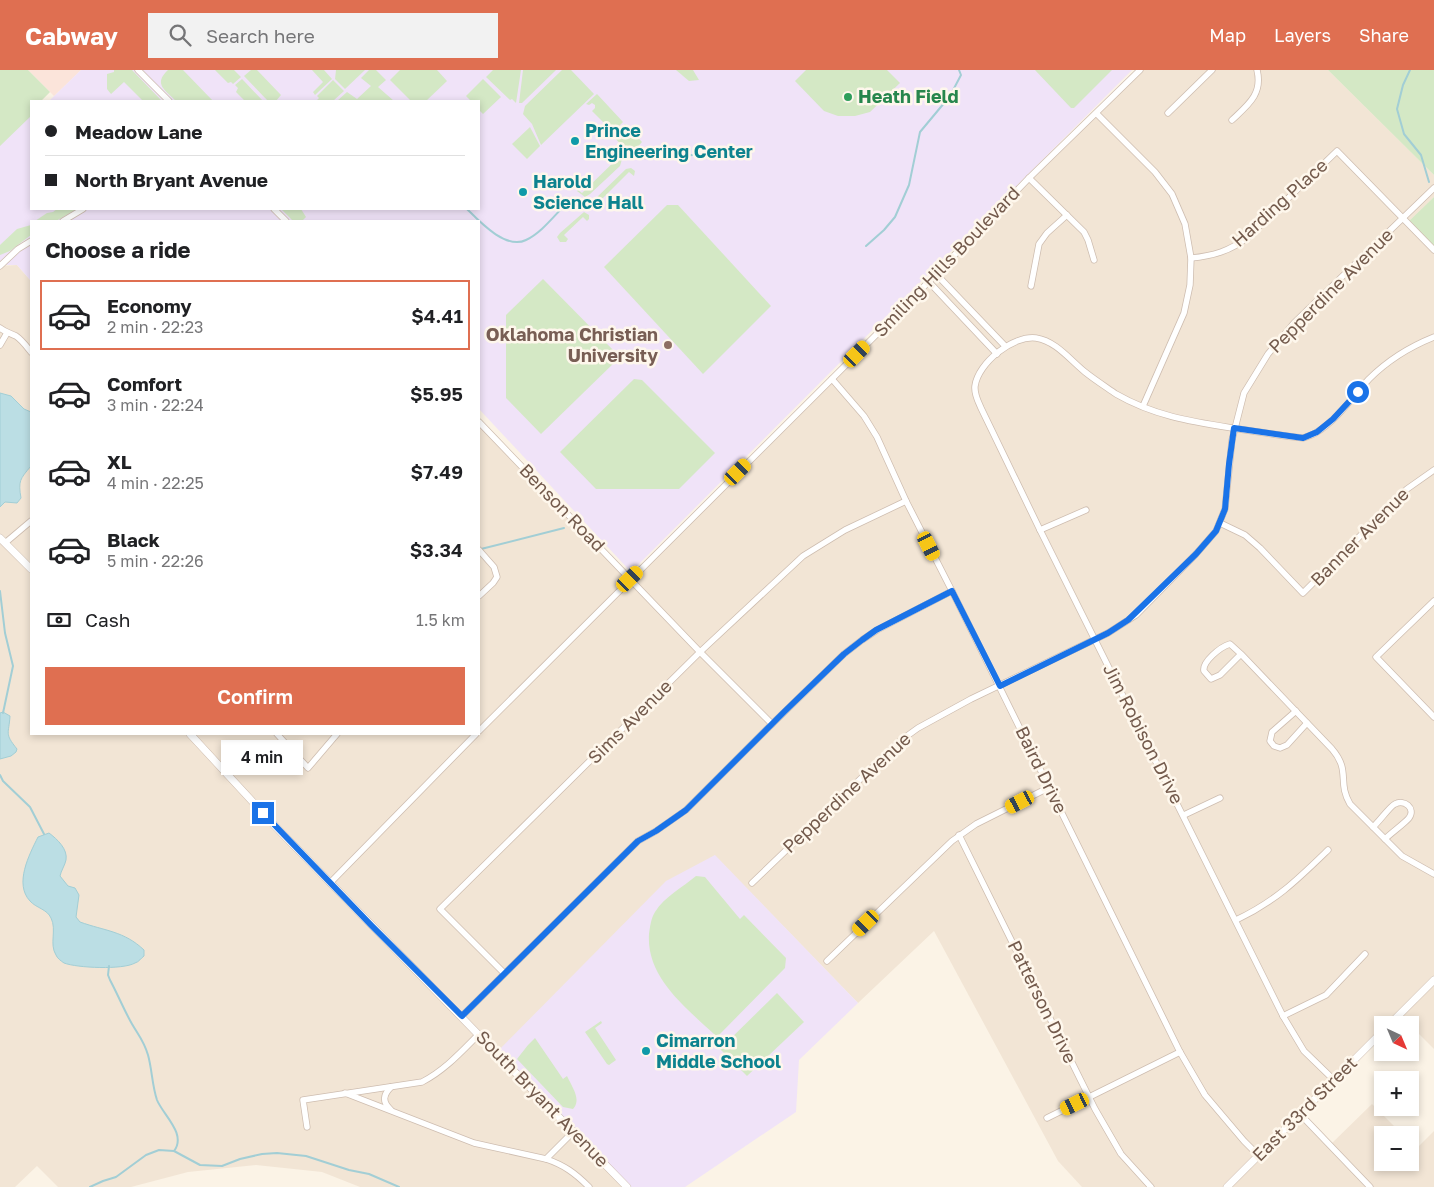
<!DOCTYPE html>
<html lang="en">
<head>
<meta charset="utf-8">
<style>
	body { margin:0; font-family:"Golos Text",sans-serif; background:#f2f2f2; color:#202124; height:100vh; display:flex; flex-direction:column; font-size:19px; white-space:nowrap }
	* { box-sizing:border-box; margin:0 }
	p { font-size:16px; color:#757577 }
	.icon { flex:none; width:28px; height:28px; fill:none; stroke:currentColor; stroke-width:2; stroke-linecap:round; stroke-linejoin:round }
	.map { position:relative; flex:1; overflow:hidden }
	.sheet { position:absolute; left:30px; top:150px; width:450px; height:515px; display:flex; flex-direction:column; background:#fff; border-radius:0px; box-shadow:0 2px 8px #0003 }
	.sheet>* { flex:none }
	.banner { position:absolute; left:30px; top:30px; width:450px; height:110px; border-radius:0px; box-shadow:0 2px 8px #0003; display:grid; align-content:center; height:110px; padding:0 15px; background:#fff }
	.needle { width:32px; rotate:136deg }
	.tools { position:absolute; left:1374px; top:946px; display:grid; gap:10px }
	.tools a { display:grid; place-items:center; width:45px; height:45px; border-radius:0px; background:#fff; box-shadow:0 2px 8px #0003; font-size:25px }
	.end { position:absolute; width:22px; height:22px; margin:-11px; border:6px solid #1a73e8; background:#fff; box-shadow:0 0 0 2px #fff }
	.from { border-radius:50% }
	.bubble { position:absolute; height:35px; border-radius:0px; background:#fff; box-shadow:0 2px 8px #0003; font-size:16px; font-weight:600; line-height:35px; text-align:center }
	.car { position:absolute; width:15px; height:30px; margin:-15px -8px; border-radius:6px; box-shadow:0 0 4px 1px #0007; background:linear-gradient(#f5c518 24%,#345 0 40%,#f5c518 0 76%,#345 0 86%,#f5c518 0) }
	.banner b { display:flex; align-items:center; gap:18px; height:48px; font-size:19px }
	.banner b+b { border-top:1px solid #e0e0e0 }
	.banner i { width:12px; height:12px; background:#202124 }
	ul { padding:0; list-style:none }
	li { display:flex; align-items:center; gap:15px; height:70px; margin:0 10px 8px; padding:0 5px; border:2px solid transparent; border-radius:0px }
	li div { flex:1 }
	li b { display:block; font-size:19px }
	li em { font-style:normal; font-weight:600 }
	li.current { border-color:#df6f51 }
	li>.icon { width:45px; height:45px; stroke-width:1.5 }
	h2 { padding:0 15px; font-size:22px; line-height:60px }
	.pay { display:flex; align-items:center; gap:12px; height:55px; padding:0 15px; font-size:19px }
	.pay p { margin-inline-start:auto }
	.cta { display:flex; gap:10px; margin-top:auto; padding:10px 15px }
	.cta a { flex:1; height:58px; border-radius:0px; background:#df6f51; color:#fff; font-size:20px; font-weight:600; line-height:58px; text-align:center }
	header { display:flex; align-items:center; gap:30px; box-sizing:border-box; height:70px; padding:0 25px; background:#df6f51; color:#fff }
	header strong { font-size:24px }
	nav { display:flex; gap:28px; margin-inline-start:auto; font-size:18px }
	.search { width:350px; height:45px; background:#f2f2f2; display:flex; align-items:center; gap:12px; box-sizing:border-box; padding:0 18px; border-radius:0px; color:#757577; font-size:19px }
	.map>svg:first-child { display:block }
</style>
</head>
<body>
<header>
<strong>Cabway</strong>
<div class="search"><svg class="icon" aria-label="search" viewBox="0 0 24 24"><circle cx="10" cy="10" r="6"/><path d="M15 15l6 6"/></svg>Search here</div>
<nav><a>Map</a><a>Layers</a><a>Share</a></nav>
</header>
<div class="map">
<svg width="1434" height="1117" viewBox="0 0 1434 1117">
	<rect width="100%" height="100%" fill="#fbf3e6"/>
	<polygon fill="#f2e5d5" points="1140,0 1328,0 1434,105 1434,127 1408,152 1434,180 1434,979 1400,945 1389,955 1382,955 1382,962 1300,1044 1329,1076 1372,1034 1403,1065 1382,1065 1382,1092 1410,1092 1410,1073 1416,1079 1434,1061 1434,1117 1082,1117 1058,1091 934,861 858,933 715,786 627,1117 360,1117 322,1102 256,1095 188,1102 131,1117 58,1117 37,1096 15,1117 0,1117 0,196 17,195 31,211 31,664 479,664 479,351 630,509"/>
	<polygon fill="#fbe4da" points="28,0 81,0 54,26"/>
	<g fill="#f0e3f8">
		<polygon points="81,0 1132,0 631,502 479,339 479,151 31,151 31,211 17,195 0,195 0,71 31,41 31,139 479,139 479,31 49,31"/>
		<polygon points="715,785 858,933 799,990 796,1042 685,1117 627,1117 497,982 666,811"/>
	</g>
	<g fill="#d4e8c5">
		<polygon points="0,0 28,0 50,22 41,31 31,31 31,46 0,76"/>
		<polygon points="114,0 132,0 162,31 143,31 124,12 111,24 107,19 107,4 114,2"/>
		<path d="M168,0H183L213,31H176C165,20 153,14 168,0Z"/>
		<polygon points="215,0 234,0 241,7 233,14 231,12 228,13"/>
		<polygon points="251,0 257,0 281,25 276,31 268,31 244,6"/>
		<polygon points="312,0 324,0 332,9 315,25 313,22 323,12"/>
		<polygon points="336,0 365,0 345,19 335,9"/>
		<polygon points="369,0 376,0 386,10 378,17 394,31 337,31 347,22 357,29 371,16 361,8"/>
		<polygon points="400,0 437,0 447,11 426,31 411,31 390,10"/>
		<polygon points="493,0 521,0 516,33 512,29 510,30 486,7"/>
		<polygon points="523,0 556,0 522,33 519,33"/>
		<polygon points="562,0 571,0 594,24 541,75 532,54 523,44 525,36"/>
		<polygon points="676,0 693,0 699,10 689,11"/>
		<polygon points="806,0 887,0 900,13 870,42 855,46 838,46 824,41 795,11"/>
		<polygon points="1035,0 1112,0 1074,38 1071,38"/>
		<polygon points="1328,0 1434,0 1434,105"/>
		<polygon points="242,9 244,11 263,31 245,31 236,22 238,18 235,15"/>
		<polygon points="483,9 501,27 483,44 479,40 479,31 471,31 466,26"/>
		<polygon points="333,10 344,21 333,31 316,31 319,28 317,26"/>
		<polygon points="597,24 623,52 613,62 592,41 595,38 595,35 592,33 589,35 586,34"/>
		<polygon points="625,54 642,72 634,81 626,80 613,66"/>
		<polygon points="530,57 540,76 527,89 512,74"/>
		<polygon points="616,82 622,89 620,96 590,124 585,127 577,121 578,120 582,123 619,87"/>
		<polygon points="631,98 635,101 634,106 629,102 595,136 599,140 595,139 592,135 594,130 626,99"/>
		<polygon points="1434,127 1434,180 1408,152"/>
		<polygon points="667,135 678,135 771,236 703,304 604,197"/>
		<polygon points="57,139 77,139 56,151 35,151 47,143 53,142"/>
		<polygon points="281,139 301,139 306,147 302,151 293,151"/>
		<polygon points="584,142 589,145 589,149 587,151 583,147 564,165 568,169 566,172 560,172 557,167 560,163"/>
		<polygon points="31,155 31,165 10,181 0,185 0,175 17,159"/>
		<polygon points="543,209 616,283 616,291 541,364 506,328 506,245"/>
		<polygon points="634,309 642,310 715,383 679,419 596,419 560,382"/>
		<path d="M696,806L705,807L740,849L744,845L786,888L785,898L717,967C688,939 646,909 649,864C650,857 651,848 655,842C664,827 683,817 696,806Z"/>
		<polygon points="777,923 804,952 747,1006 720,979"/>
		<polygon points="601,951 602,953 595,958 616,990 609,995 607,994 585,962"/>
		<path d="M535,968L563,1009L567,1006C572,1017 582,1030 573,1039L563,1037L517,989L528,975Z"/>
	</g>
	<g fill="#bbdee4" stroke="#a2ced5">
		<path d="M0,323L11,326L24,339L31,342V396C20,409 18,411 21,428L17,433L5,432L0,437Z"/>
		<path d="M3,642L10,646C9,664 4,663 17,679L16,682L11,686L0,689V643Z"/>
		<path d="M49,763C57,769 68,779 66,790C65,795 61,801 60,806L68,816L75,818L79,825L76,847L80,852C105,861 124,861 144,880V886C141,888 139,892 135,893C123,900 77,898 64,893C61,891 57,888 56,885C49,874 57,860 51,848C47,839 36,838 30,831C14,814 29,785 38,767Z"/>
	</g>
	<g fill="none" stroke-linecap="round" stroke-linejoin="round">
		<g stroke="#a2ced5" stroke-width="2">
			<polyline points="1410,0 1403,15 1397,39 1404,64 1421,85 1429,112"/>
			<polyline points="643,88 655,89 739,80 745,80 751,83"/>
			<path d="M467,139C480,152 506,180 526,170C541,163 553,147 565,135"/>
			<polyline points="866,176 884,160 895,147 909,115 920,62 950,26 961,5 959,0"/>
			<polyline points="481,479 564,458"/>
			<polyline points="0,521 5,563 13,596 3,643"/>
			<polyline points="0,705 3,711 30,737 44,764"/>
			<path d="M109,896L108,905L110,910C118,925 124,940 132,954C139,966 144,971 148,985C152,999 152,1015 157,1030C163,1045 187,1064 174,1081"/>
			<polyline points="90,1117 103,1111 116,1107 146,1085 159,1080 174,1081 200,1095 222,1096 240,1089 262,1084 277,1083 306,1086 349,1100 369,1104 399,1117"/>
		</g>
		<g stroke="#cebdb0" stroke-width="7">
			<g id="minor">
				<polyline points="138,0 169,31"/>
				<polyline points="1168,43 1212,0"/>
				<polyline points="1097,44 1155,102 1172,124 1185,154 1191,188 1190,215 1184,243 1143,336"/>
				<path d="M1232,50C1248,35 1263,24 1257,0"/>
				<polyline points="1029,108 1084,162 1088,170 1094,190"/>
				<polyline points="274,139 286,151"/>
				<polyline points="63,151 83,139"/>
				<path d="M1191,188C1213,186 1230,181 1248,167L1337,81L1434,180"/>
				<polyline points="0,196 18,179 31,171"/>
				<polyline points="936,204 1005,276"/>
				<polyline points="929,212 997,284"/>
				<polyline points="1031,216 1039,174 1047,163 1067,145"/>
				<path d="M0,258C5,262 10,263 16,266C22,270 27,277 31,282"/>
				<polyline points="0,275 7,263"/>
				<polyline points="832,309 864,346 877,367 906,431 952,521 1180,982 1205,1025 1244,1071 1258,1085"/>
				<polyline points="479,352 700,582 772,654"/>
				<polyline points="1220,453 1245,465 1260,478 1303,523 1407,419 1434,400"/>
				<polyline points="1040,460 1086,440"/>
				<polyline points="5,473 31,451"/>
				<polyline points="479,480 494,497 497,507 493,513 479,526"/>
				<polyline points="1434,531 1376,587 1434,647"/>
				<path d="M1241,584L1220,605L1211,609L1204,601C1202,592 1220,577 1230,574L1241,584L1332,679C1351,701 1337,712 1350,734L1402,786L1434,804"/>
				<polyline points="1296,641 1272,662 1270,671 1274,676 1280,678 1287,675 1307,653"/>
				<polyline points="479,661 907,234 1029,108 1140,0"/>
				<polyline points="277,664 308,698 337,664"/>
				<polyline points="1184,745 1220,728"/>
				<path d="M1373,757C1379,752 1390,736 1395,734C1404,729 1416,738 1409,748C1405,753 1391,763 1385,769"/>
				<polyline points="959,765 1095,1039 1121,1084 1151,1117"/>
				<polyline points="330,813 476,664"/>
				<polyline points="752,813 900,671 918,658 971,629 1108,563 1136,545 1196,484 1216,461 1225,439 1232,370 1244,323 1268,284 1294,253 1434,118"/>
				<path d="M1236,850C1276,831 1297,810 1328,780"/>
				<polyline points="827,891 952,771 976,754 1050,717"/>
				<polyline points="504,903 440,839 700,582 803,486 845,460 906,431"/>
				<polyline points="462,946 638,771 656,761 686,740 772,654 844,584 862,570 877,560 952,521"/>
				<polyline points="1283,946 1326,925 1365,884"/>
				<path d="M1334,1010L1304,981L1283,946L1040,460L981,338C978,331 974,324 975,316C978,293 1013,265 1036,268C1056,271 1070,290 1085,302C1095,310 1106,317 1116,324C1156,347 1195,352 1239,359C1261,362 1282,366 1303,368C1308,366 1313,365 1317,362C1338,349 1353,326 1369,309C1388,290 1409,277 1434,267"/>
				<path d="M391,1017C383,1025 382,1032 391,1040"/>
				<polyline points="345,1023 474,1073 546,1089 574,1061"/>
				<polyline points="1300,1044 1370,1117"/>
				<polyline points="1047,1048 1180,982"/>
				<path d="M307,1057L303,1030L422,1012C445,1000 461,982 479,964"/>
				<path d="M546,1089C564,1095 575,1103 589,1117"/>
			</g>
		</g>
		<g stroke="#cebdb0" stroke-width="8">
			<g id="tertiary">
				<polyline points="0,468 31,499"/>
				<polyline points="190,664 275,756 627,1117"/>
				<polyline points="1389,955 1434,910"/>
				<polyline points="1227,1117 1382,962"/>
			</g>
		</g>
		<use href="#minor" stroke="#fff" stroke-width="5.5"/>
		<use href="#tertiary" stroke="#fff" stroke-width="7"/>
	</g>
	<g fill="none" stroke-linecap="round" stroke-linejoin="round">
		<polyline stroke="#1a73e8" stroke-width="6" points="263,743 371,855 462,946 638,771 656,761 686,740 784,642 844,584 862,570 876,560 952,521 1000,616 1108,563 1128,550 1196,484 1216,461 1225,439 1229,394 1234,358 1303,368 1317,362 1333,349 1358,322"/>
	</g>
	<circle fill="#2e9e5b" stroke="#fef7ec" stroke-width="2" cx="848" cy="27" r="5"/>
	<g fill="#0f9aa8" stroke="#fef7ec" stroke-width="2">
		<circle cx="575" cy="71" r="5"/>
		<circle cx="523" cy="122" r="5"/>
		<circle cx="646" cy="981" r="5"/>
	</g>
	<circle fill="#8d6e63" stroke="#fef7ec" stroke-width="2" cx="668" cy="275" r="5"/>
	<g text-anchor="middle" stroke-width="5" stroke-linejoin="round" paint-order="stroke">
		<g font-size="18" font-weight="bold" fill="#27864d" stroke="#fef7ec" text-anchor="start">
			<text x="858" y="33">Heath Field</text>
		</g>
		<g font-size="18" font-weight="bold" fill="#0d838f" stroke="#fef7ec" text-anchor="start">
			<text x="585" y="67">Prince<tspan x="585" dy="21">Engineering Center</tspan></text>
			<text x="533" y="118">Harold<tspan x="533" dy="21">Science Hall</tspan></text>
			<text x="656" y="977">Cimarron<tspan x="656" dy="21">Middle School</tspan></text>
		</g>
		<g font-size="18" fill="#735a4c" stroke="#fef7ec">
			<text transform="translate(1280 133) rotate(-42)" y="6">Harding Place</text>
			<text transform="translate(947 192) rotate(-46)" y="6">Smiling Hills Boulevard</text>
			<text transform="translate(1331 221) rotate(-45)" y="6">Pepperdine Avenue</text>
			<text transform="translate(562 438) rotate(46)" y="6">Benson Road</text>
			<text transform="translate(1360 467) rotate(-45)" y="6">Banner Avenue</text>
			<text transform="translate(630 652) rotate(-45)" y="6">Sims Avenue</text>
			<text transform="translate(1143 664) rotate(63)" y="6">Jim Robison Drive</text>
			<text transform="translate(1041 700) rotate(64)" y="6">Baird Drive</text>
			<text transform="translate(847 723) rotate(-43)" y="6">Pepperdine Avenue</text>
			<text transform="translate(1042 932) rotate(64)" y="6">Patterson Drive</text>
			<text transform="translate(542 1029) rotate(46)" y="6">South Bryant Avenue</text>
			<text transform="translate(1305 1039) rotate(-45)" y="6">East 33rd Street</text>
		</g>
		<g font-size="18" font-weight="bold" fill="#785e54" stroke="#fef7ec" text-anchor="end">
			<text x="658" y="271">Oklahoma Christian<tspan x="658" dy="21">University</tspan></text>
		</g>
	</g>
</svg>
<div class="tools">
<a><svg class="needle" viewBox="-14 -14 28 28"><path d="M0-13l5 13h-10z" fill="#e53935"/><path d="M0 13l5-13h-10z" fill="#757577"/></svg></a>
<a>+</a>
<a>−</a>
</div>
<i class="end from" style="left:1358px;top:322px"></i>
<i class="end" style="left:263px;top:743px"></i>
<div class="bubble" style="left:221px;top:670px;width:82px">4 min</div>
<i class="car" style="left:857px;top:284px;rotate:45deg"></i>
<i class="car" style="left:738px;top:402px;rotate:45deg"></i>
<i class="car" style="left:929px;top:476px;rotate:153deg"></i>
<i class="car" style="left:630px;top:509px;rotate:46deg"></i>
<i class="car" style="left:1020px;top:732px;rotate:243deg"></i>
<i class="car" style="left:866px;top:853px;rotate:226deg"></i>
<i class="car" style="left:1075px;top:1034px;rotate:244deg"></i>
<div class="banner">
<b><i class="from"></i>Meadow Lane</b>
<b><i></i>North Bryant Avenue</b>
</div>
<section class="sheet">
<h2>Choose a ride</h2>
<ul>
<li class="current"><svg class="icon" aria-label="car" viewBox="0 0 24 24"><path d="M5 17H2v-5l4-1 3-4h7l3 4 3 1v5h-3M9 17h6M6 11h13"/><circle cx="7" cy="17" r="2"/><circle cx="17" cy="17" r="2"/></svg><div><b>Economy</b><p>2 min · 22:23</p></div><em>$4.41</em></li>
<li><svg class="icon" aria-label="car" viewBox="0 0 24 24"><path d="M5 17H2v-5l4-1 3-4h7l3 4 3 1v5h-3M9 17h6M6 11h13"/><circle cx="7" cy="17" r="2"/><circle cx="17" cy="17" r="2"/></svg><div><b>Comfort</b><p>3 min · 22:24</p></div><em>$5.95</em></li>
<li><svg class="icon" aria-label="car" viewBox="0 0 24 24"><path d="M5 17H2v-5l4-1 3-4h7l3 4 3 1v5h-3M9 17h6M6 11h13"/><circle cx="7" cy="17" r="2"/><circle cx="17" cy="17" r="2"/></svg><div><b>XL</b><p>4 min · 22:25</p></div><em>$7.49</em></li>
<li><svg class="icon" aria-label="car" viewBox="0 0 24 24"><path d="M5 17H2v-5l4-1 3-4h7l3 4 3 1v5h-3M9 17h6M6 11h13"/><circle cx="7" cy="17" r="2"/><circle cx="17" cy="17" r="2"/></svg><div><b>Black</b><p>5 min · 22:26</p></div><em>$3.34</em></li>
</ul>
<div class="pay"><svg class="icon" aria-label="cash" viewBox="0 0 24 24"><path d="M3 7h18v10H3z"/><circle cx="12" cy="12" r="2"/></svg>Cash<p>1.5 km</p></div>
<div class="cta"><a>Confirm</a></div>
</section>
</div>
</body>
</html>
